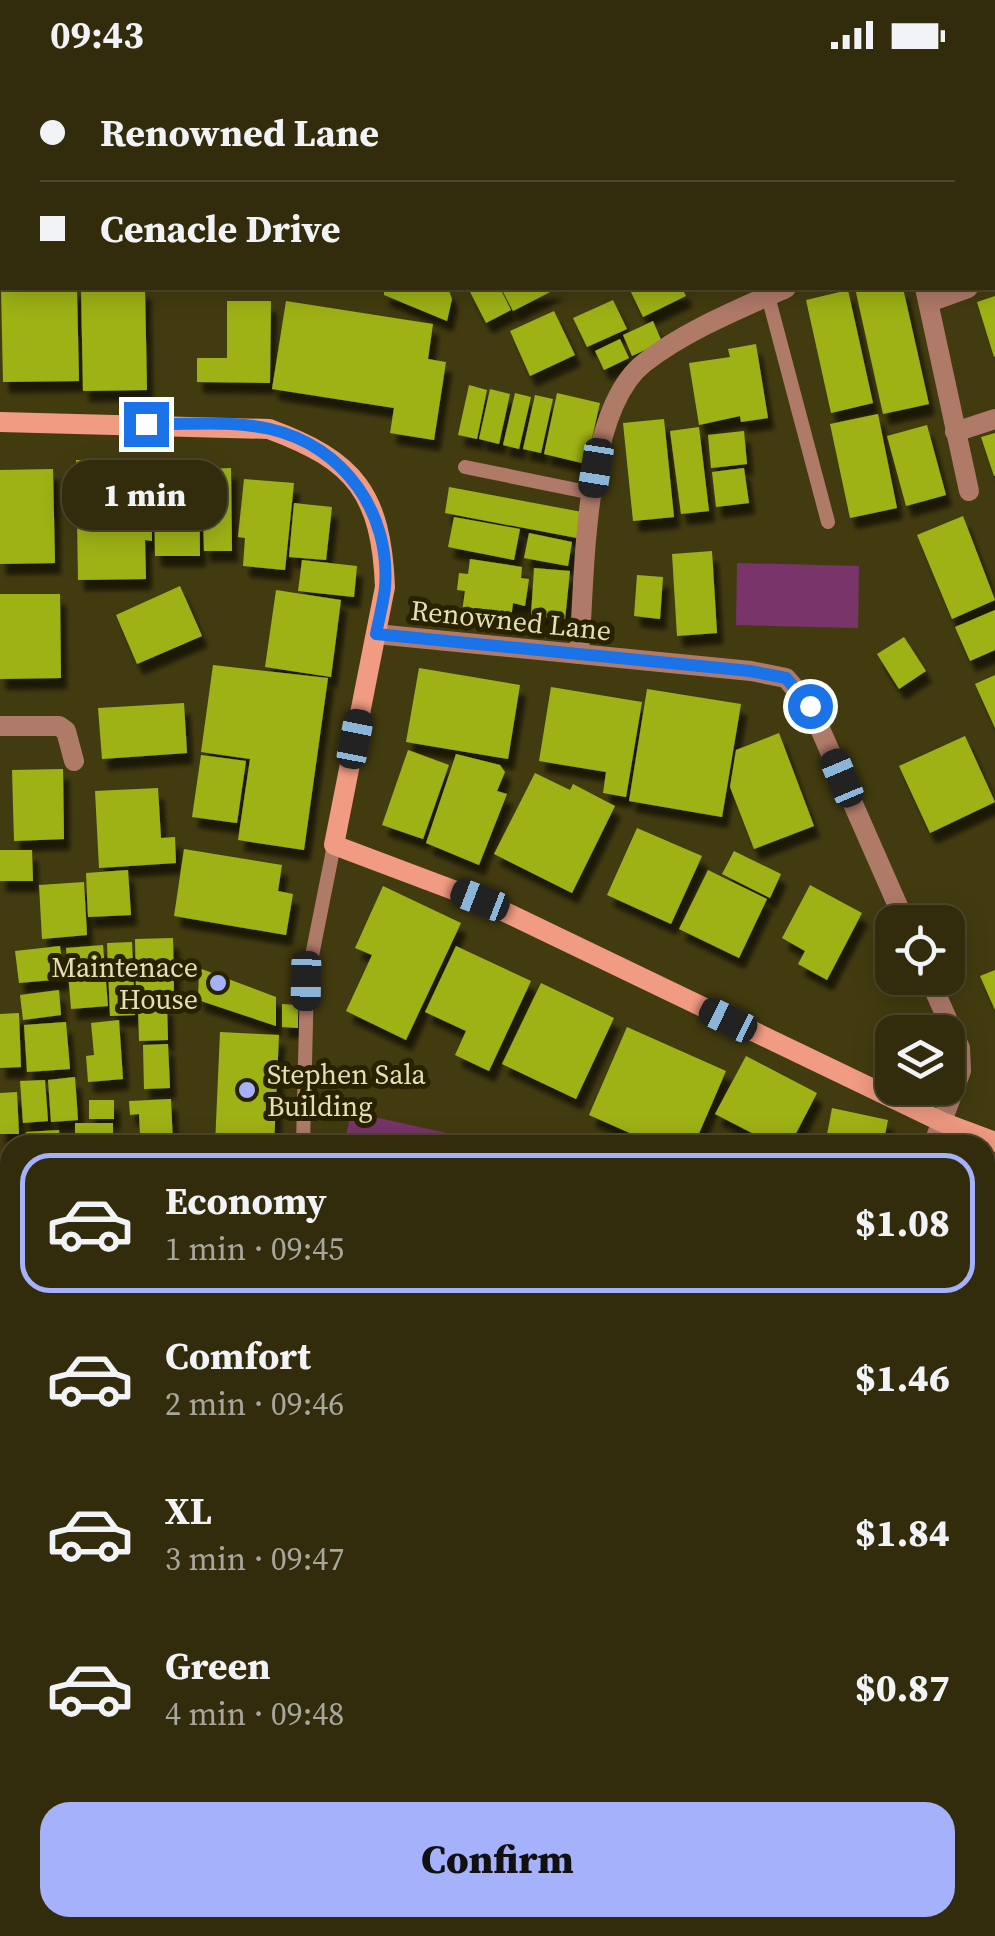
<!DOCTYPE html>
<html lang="en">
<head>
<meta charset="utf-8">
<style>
	body { margin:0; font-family:"Source Serif 4",serif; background:#3a3415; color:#f1f3f6; height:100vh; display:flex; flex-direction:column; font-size:38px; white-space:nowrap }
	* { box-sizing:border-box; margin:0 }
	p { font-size:32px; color:#a8a79d }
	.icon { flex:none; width:55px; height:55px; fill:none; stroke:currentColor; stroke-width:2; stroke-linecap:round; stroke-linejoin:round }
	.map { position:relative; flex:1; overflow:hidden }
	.details { position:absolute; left:0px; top:1065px; width:995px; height:802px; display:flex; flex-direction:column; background:#322c0c; border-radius:30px 30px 0 0; box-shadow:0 5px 25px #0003,0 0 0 2px #4d482d }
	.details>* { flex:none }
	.hud { position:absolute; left:0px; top:0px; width:995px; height:220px; box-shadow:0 5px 25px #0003,0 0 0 2px #4d482d; display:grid; align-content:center; height:220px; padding:0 40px; background:#322c0c }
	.buttons { position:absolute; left:875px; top:835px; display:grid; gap:20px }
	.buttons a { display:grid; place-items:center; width:90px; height:90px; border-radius:20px; background:#322c0c; box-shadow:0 5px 25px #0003,0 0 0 2px #4d482d; font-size:50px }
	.end { position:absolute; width:45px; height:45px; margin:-22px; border:12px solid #1a73e8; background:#fff; box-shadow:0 0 0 5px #fff }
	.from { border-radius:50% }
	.bubble { position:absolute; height:70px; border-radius:30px; background:#322c0c; box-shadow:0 5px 25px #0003,0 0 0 2px #4d482d; font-size:32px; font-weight:800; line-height:70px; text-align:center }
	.car { position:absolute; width:30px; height:60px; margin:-30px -15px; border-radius:12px; box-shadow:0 0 8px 2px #0007; background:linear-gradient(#222 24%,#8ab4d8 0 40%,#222 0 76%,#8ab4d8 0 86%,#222 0) }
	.hud b { display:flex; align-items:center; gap:35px; height:95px; font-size:38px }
	.hud b+b { border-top:2px solid #4d482d }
	.hud i { width:25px; height:25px; background:#f1f3f6 }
	ul { padding:18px 0 0; list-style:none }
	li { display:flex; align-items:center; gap:30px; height:140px; margin:0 20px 15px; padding:0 20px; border:5px solid transparent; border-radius:30px }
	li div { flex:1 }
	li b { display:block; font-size:38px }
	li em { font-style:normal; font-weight:800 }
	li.selected { border-color:#a6b1fc }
	li>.icon { width:90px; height:90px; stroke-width:1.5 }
	.primary-button { display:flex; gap:20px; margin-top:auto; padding:20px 40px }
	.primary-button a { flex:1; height:115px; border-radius:30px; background:#a6b1fc; color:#111; font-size:40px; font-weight:800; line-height:115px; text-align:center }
	.status { display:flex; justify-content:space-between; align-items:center; height:70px; padding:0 50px; background:#322c0c; direction:ltr }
	.status svg { height:28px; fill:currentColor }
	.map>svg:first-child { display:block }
</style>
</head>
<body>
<div class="status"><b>09:43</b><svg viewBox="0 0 49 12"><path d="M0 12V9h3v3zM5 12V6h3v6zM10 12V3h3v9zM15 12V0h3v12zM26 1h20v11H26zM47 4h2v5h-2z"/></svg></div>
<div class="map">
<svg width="995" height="1866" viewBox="0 0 995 1866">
	<defs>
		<filter id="shadow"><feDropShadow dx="6" dy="11" stdDeviation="2.5" flood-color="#0009"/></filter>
	</defs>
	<rect width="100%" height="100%" fill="#433b10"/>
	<g fill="#793469">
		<polygon points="737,493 859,496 858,558 736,555"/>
		<polygon points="351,1042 488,1072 487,1075 344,1075"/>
	</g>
	<g fill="#9eb219" filter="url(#shadow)">
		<polygon points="1,218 77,218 79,311 3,312"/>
		<polygon points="81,218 145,218 147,320 83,321"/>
		<polygon points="384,218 448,218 452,229 447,251 384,225"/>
		<polygon points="468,218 500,218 511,240 486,253"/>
		<polygon points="501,218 558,218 513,241"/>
		<polygon points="629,218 682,218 686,226 643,247"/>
		<polygon points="855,218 903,218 929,334 883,344"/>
		<polygon points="848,220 873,333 831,343 806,230"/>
		<polygon points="995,226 995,286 994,287 977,232"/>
		<polygon points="613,230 627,259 587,277 573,248"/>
		<polygon points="227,231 271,231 270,313 197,312 197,288 227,288"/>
		<polygon points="286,231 433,254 428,289 446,292 434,370 390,363 394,338 272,319"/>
		<polygon points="554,241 575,285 530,306 510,261"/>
		<polygon points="653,251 662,272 632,286 623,265"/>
		<polygon points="620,269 629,288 604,300 595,281"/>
		<polygon points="756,274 768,348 741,352 740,346 699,355 689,293 730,287 728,279"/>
		<polygon points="469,315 487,320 477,369 458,365"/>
		<polygon points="490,319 510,324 499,374 479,369"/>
		<polygon points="515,323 531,327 519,379 503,375"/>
		<polygon points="557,323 600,333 586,394 544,384"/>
		<polygon points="535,325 553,329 541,383 523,379"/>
		<polygon points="878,344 897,438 850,448 830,354"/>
		<polygon points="664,349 674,447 633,451 623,353"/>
		<polygon points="927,355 946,425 906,436 887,366"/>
		<polygon points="699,357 709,441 681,444 670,361"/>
		<polygon points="744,361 747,394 711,398 708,365"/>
		<polygon points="995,363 995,406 994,406 981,367"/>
		<polygon points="151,389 152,471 145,470 146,509 78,510 76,390"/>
		<polygon points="231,398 232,481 204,481 202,399"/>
		<polygon points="744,398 749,433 716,437 712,402"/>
		<polygon points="53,399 55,493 0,494 0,400"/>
		<polygon points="154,401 199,401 200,486 155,486"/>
		<polygon points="244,409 294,413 285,500 243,496 245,468 238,467"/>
		<polygon points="449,417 582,442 577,468 445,443"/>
		<polygon points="294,433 332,437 326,490 289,487"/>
		<polygon points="963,446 995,530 952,549 917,465"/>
		<polygon points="454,447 520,459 514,490 448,477"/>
		<polygon points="529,463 572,472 568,496 524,488"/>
		<polygon points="712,481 717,563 677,566 672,484"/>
		<polygon points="470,489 522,497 521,508 529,509 525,536 513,533 511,549 462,542 465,521 457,520 459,503 468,504"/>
		<polygon points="302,490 357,496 354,527 298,521"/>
		<polygon points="534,498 570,501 565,549 531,546"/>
		<polygon points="637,505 663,507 660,549 634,546"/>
		<polygon points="180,516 202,566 137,594 116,545"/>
		<polygon points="276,520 341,530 331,607 265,597"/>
		<polygon points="0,524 60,524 61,608 0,609"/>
		<polygon points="995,540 995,580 970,591 955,557"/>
		<polygon points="904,567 926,601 899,619 877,584"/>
		<polygon points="213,595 328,608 304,780 238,770 250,689 201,682"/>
		<polygon points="419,598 520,615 508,689 406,672"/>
		<polygon points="995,605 995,658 975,614"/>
		<polygon points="551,617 642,632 626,727 603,723 606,702 539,691"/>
		<polygon points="647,619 741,634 722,747 629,731"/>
		<polygon points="184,633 187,683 102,689 98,638"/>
		<polygon points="779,663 814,756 754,779 730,717 736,680"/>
		<polygon points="965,666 995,732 930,763 899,696"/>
		<polygon points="408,680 449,695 423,769 382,755"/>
		<polygon points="456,684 500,695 505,702 497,721 507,724 479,795 426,773"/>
		<polygon points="201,685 246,691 237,753 192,747"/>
		<polygon points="63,699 64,769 14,771 12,700"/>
		<polygon points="535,703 570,720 573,714 615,736 572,823 494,784"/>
		<polygon points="158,718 161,768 175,767 176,793 99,798 95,721"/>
		<polygon points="637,758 702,786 671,854 607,825"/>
		<polygon points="184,779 282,795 278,821 293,824 286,865 174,846"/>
		<polygon points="0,780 32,780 33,811 0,811"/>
		<polygon points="734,781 781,804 770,828 722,804"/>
		<polygon points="128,800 131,845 88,847 86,803"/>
		<polygon points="708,800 767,829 739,888 679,859"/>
		<polygon points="84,812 87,865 42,869 39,815"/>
		<polygon points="810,815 862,843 827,910 798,894 805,881 782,868"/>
		<polygon points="383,816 461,853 406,970 346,941 372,885 355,878"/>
		<polygon points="173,868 174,921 136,922 135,869"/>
		<polygon points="132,872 135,945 110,946 107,873"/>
		<polygon points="103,875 108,936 71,939 66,878"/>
		<polygon points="60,876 64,909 19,913 15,881"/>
		<polygon points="456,876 531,911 489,1001 455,985 466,961 425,942"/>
		<polygon points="199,898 276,927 276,956 198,930"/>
		<polygon points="995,900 995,940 980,906"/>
		<polygon points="541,913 614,948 576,1029 502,994"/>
		<polygon points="59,920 61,945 23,950 20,925"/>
		<polygon points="167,934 168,970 139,971 138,935"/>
		<polygon points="282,934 298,935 298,958 282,957"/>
		<polygon points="19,943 21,997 0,998 0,944"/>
		<polygon points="119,950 123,1009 88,1012 86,986 94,985 91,953"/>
		<polygon points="66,952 70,999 27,1002 24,955"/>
		<polygon points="627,957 726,1001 694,1075 657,1075 589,1045"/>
		<polygon points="220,962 279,965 274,1075 215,1075"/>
		<polygon points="168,974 170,1018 144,1019 143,975"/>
		<polygon points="746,986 817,1023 790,1075 775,1075 715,1044"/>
		<polygon points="75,1007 78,1050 51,1052 48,1010"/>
		<polygon points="45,1010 48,1051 23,1053 20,1011"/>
		<polygon points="17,1022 19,1064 0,1064 0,1023"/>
		<polygon points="171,1029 173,1075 118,1075 118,1065 140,1065 139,1044 130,1045 129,1031"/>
		<rect x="89" y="1030" width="25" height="19"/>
		<polygon points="832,1038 888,1050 883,1075 825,1075"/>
		<rect x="75" y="1053" width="38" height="22"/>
		<polygon points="59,1060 60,1075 26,1075 26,1062"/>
		<rect x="0" y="1084" width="10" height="66"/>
		<polygon points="985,1107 995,1109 995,1182 985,1180"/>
		<polygon points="985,1265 995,1267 995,1344 985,1341"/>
		<polygon points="985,1348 995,1350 995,1417 985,1415"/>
		<rect x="0" y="1458" width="10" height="151"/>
		<polygon points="985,1490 995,1492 995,1606 985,1604"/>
		<polygon points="0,1643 10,1644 10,1745 0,1745"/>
		<polygon points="985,1755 995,1757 987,1805 985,1805"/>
	</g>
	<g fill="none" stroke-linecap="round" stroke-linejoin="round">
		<g stroke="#b07a69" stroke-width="14">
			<polyline points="768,226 828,452"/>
			<polyline points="465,397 592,423"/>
			<polyline points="303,1075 307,911 334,775"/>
			<polyline points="696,1866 727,1858"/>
		</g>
		<g stroke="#b07a69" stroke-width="20">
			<polyline points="236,0 237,2"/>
			<polyline points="432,0 433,2"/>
			<polyline points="252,2 260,0"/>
			<polyline points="784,2 787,2"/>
			<polyline points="884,2 885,0"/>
			<polyline points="992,14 995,10"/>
			<polyline points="0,19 2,19"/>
			<polyline points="992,208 995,208"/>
			<polyline points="925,218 969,421"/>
			<polyline points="929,232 968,218"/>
			<polyline points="955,362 995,349"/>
			<polyline points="376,564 751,601 786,608 810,636 905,852"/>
			<path d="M579,584C585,509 582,342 644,293C685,261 739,239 786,218"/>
			<polyline points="0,656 59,656 66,661 74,691"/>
			<polyline points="929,908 960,978 961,1001 933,1075"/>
			<polyline points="985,1468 995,1470"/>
			<polyline points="281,1858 284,1866"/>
			<polyline points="813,1858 852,1866"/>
		</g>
		<path stroke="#f19b82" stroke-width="20" d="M0,352L269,359C356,391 381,424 385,517L334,775L480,830L942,1052L995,1072"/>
	</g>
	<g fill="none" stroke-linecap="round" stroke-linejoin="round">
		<path stroke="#1a73e8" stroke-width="12" d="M146,354C186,355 231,350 270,359C344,376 391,443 385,518C383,534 379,549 376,564L750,601L786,608L810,636"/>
	</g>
	<g fill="#a6b1fc" stroke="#292200" stroke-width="4">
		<circle cx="218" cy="913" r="10"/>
		<circle cx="247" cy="1020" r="10"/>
	</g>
	<g text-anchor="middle" stroke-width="10" stroke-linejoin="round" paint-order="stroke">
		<g font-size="28" fill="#e6deb8" stroke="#292200">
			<text transform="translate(511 550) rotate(6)" y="10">Renowned Lane</text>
		</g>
		<g font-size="28" fill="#e6deb8" stroke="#292200" text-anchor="end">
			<text x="198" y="907">Maintenace<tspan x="198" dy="32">House</tspan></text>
			<text x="267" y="1014" text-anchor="start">Stephen Sala<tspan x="267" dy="32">Building</tspan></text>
		</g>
	</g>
</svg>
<div class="buttons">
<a><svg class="icon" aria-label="locate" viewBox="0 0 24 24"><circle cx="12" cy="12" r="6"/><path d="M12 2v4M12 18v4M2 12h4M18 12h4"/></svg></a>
<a><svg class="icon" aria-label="layers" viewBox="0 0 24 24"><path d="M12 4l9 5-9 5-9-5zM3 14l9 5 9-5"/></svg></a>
</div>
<i class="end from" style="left:810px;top:636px"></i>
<i class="end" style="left:146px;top:354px"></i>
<div class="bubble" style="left:62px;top:390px;width:165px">1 min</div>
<i class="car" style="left:596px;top:398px;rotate:189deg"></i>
<i class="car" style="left:355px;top:669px;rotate:11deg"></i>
<i class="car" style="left:842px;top:708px;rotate:337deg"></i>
<i class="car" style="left:480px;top:830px;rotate:291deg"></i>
<i class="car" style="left:306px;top:911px;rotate:181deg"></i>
<i class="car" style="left:728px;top:950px;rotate:296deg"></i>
<div class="hud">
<b><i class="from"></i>Renowned Lane</b>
<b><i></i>Cenacle Drive</b>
</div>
<section class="details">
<ul>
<li class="selected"><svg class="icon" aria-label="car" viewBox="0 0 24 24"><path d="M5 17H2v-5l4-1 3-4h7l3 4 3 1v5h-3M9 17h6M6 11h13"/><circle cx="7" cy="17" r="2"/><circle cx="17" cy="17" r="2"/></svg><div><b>Economy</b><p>1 min · 09:45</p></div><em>$1.08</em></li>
<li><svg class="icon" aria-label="car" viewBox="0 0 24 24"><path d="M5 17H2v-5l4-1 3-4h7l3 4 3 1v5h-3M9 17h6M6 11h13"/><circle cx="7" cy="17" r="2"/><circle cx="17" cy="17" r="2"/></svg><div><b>Comfort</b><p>2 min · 09:46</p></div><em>$1.46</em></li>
<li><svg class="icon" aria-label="car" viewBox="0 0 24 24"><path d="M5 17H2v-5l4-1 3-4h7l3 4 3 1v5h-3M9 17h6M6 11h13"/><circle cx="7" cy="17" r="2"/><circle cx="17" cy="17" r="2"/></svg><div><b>XL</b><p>3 min · 09:47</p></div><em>$1.84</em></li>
<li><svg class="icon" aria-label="car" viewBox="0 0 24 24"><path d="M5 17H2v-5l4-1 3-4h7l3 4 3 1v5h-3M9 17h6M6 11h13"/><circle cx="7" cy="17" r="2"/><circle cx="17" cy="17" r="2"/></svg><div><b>Green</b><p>4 min · 09:48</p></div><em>$0.87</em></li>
</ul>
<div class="primary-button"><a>Confirm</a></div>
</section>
</div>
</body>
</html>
